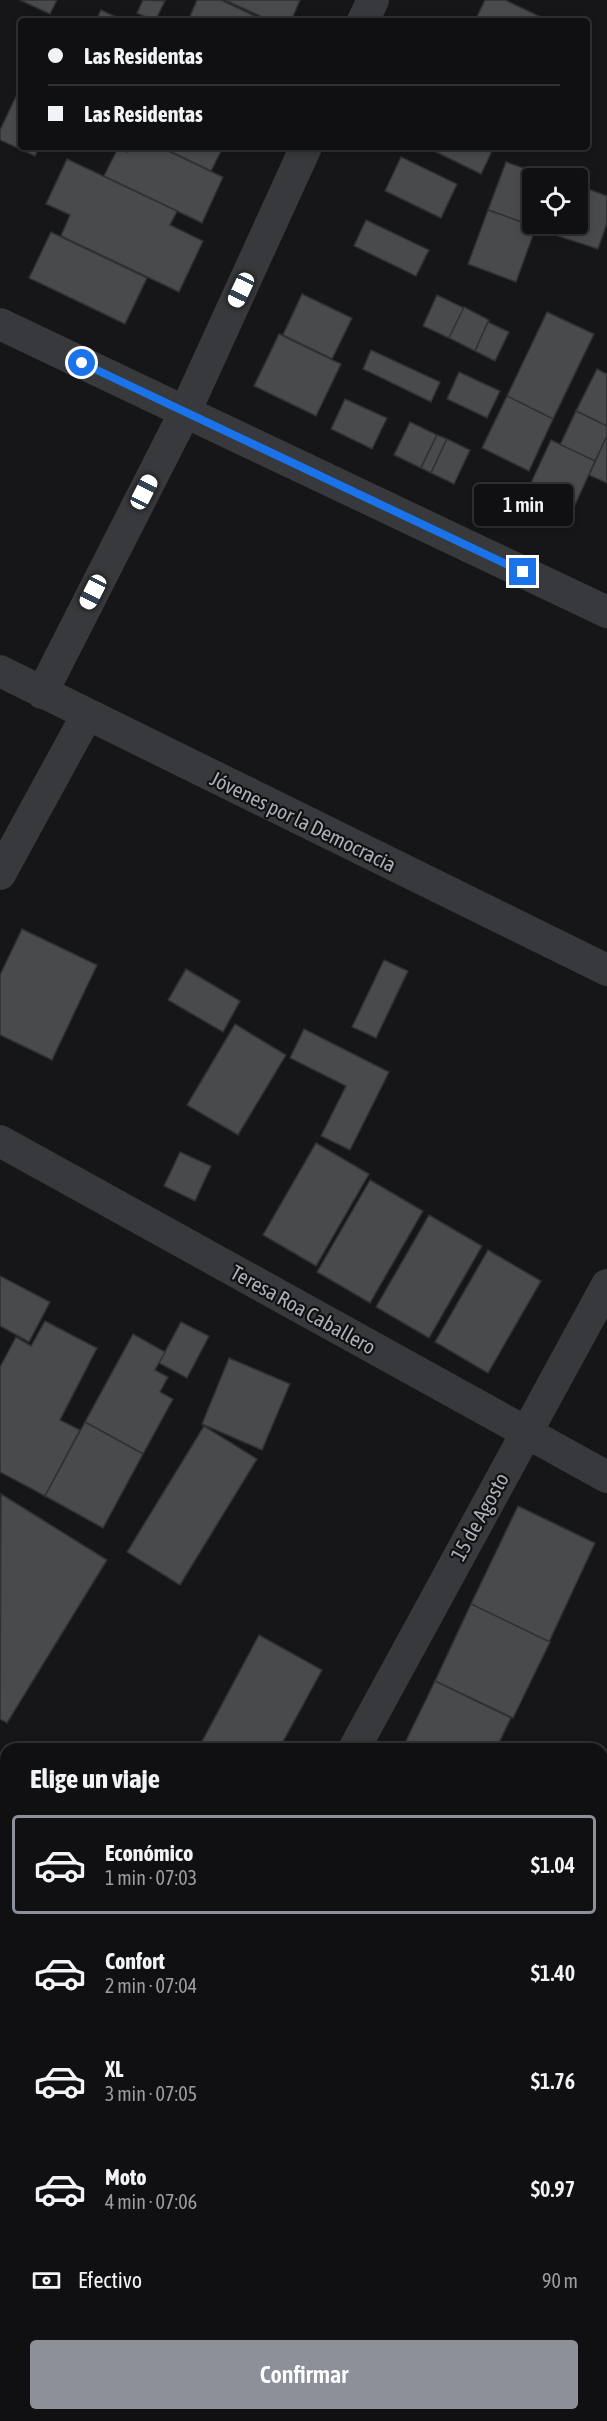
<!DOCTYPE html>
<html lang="es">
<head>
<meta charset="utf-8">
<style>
	body { margin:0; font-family:"Asap Condensed",sans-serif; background:#19191b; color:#f1f3f6; height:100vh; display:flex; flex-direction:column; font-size:22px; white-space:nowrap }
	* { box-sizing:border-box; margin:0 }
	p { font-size:20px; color:#9c9d9f }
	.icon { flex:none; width:33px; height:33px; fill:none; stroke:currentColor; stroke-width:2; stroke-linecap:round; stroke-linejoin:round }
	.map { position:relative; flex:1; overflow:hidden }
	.panel { position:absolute; left:0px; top:1743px; width:608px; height:678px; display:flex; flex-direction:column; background:#101012; border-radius:18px 18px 0 0; box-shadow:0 3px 9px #0003,0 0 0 2px #303032 }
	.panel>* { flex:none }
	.hud { position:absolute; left:18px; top:18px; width:572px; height:132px; border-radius:6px; box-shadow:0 3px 9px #0003,0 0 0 2px #303032; display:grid; align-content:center; height:132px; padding:0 30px; background:#101012 }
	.buttons { position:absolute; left:522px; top:168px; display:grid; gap:12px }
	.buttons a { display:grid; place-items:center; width:66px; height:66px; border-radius:6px; background:#101012; box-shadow:0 3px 9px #0003,0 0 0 2px #303032; font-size:30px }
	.end { position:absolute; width:27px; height:27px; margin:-14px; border:8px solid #1a73e8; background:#fff; box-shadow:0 0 0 3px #fff }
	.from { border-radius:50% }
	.bubble { position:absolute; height:42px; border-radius:6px; background:#101012; box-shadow:0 3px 9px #0003,0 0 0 2px #303032; font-size:20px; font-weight:600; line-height:42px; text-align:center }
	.car { position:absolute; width:18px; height:36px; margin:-18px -9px; border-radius:8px; box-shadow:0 0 4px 2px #0007; background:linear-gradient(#fff 24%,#345 0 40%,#fff 0 76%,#345 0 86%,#fff 0) }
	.hud b { display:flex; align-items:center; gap:21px; height:57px; font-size:22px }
	.hud b+b { border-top:2px solid #303032 }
	.hud i { width:15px; height:15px; background:#f1f3f6 }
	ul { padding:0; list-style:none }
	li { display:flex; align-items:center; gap:18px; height:99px; margin:0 12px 9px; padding:0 18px; border:3px solid transparent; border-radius:6px }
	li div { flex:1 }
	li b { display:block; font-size:22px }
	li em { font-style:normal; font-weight:600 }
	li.on { border-color:#8c9099 }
	li>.icon { width:54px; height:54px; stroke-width:1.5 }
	h2 { padding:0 30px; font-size:27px; line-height:72px }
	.pay { display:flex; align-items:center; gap:15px; height:66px; padding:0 30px; font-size:22px }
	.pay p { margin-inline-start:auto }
	.primary-button { display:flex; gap:12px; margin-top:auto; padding:12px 30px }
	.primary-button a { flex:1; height:69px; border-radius:6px; background:#8c9099; color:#fff; font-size:24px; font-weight:600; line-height:69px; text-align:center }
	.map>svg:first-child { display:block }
</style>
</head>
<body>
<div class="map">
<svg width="607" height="2421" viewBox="0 0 607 2421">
	<rect width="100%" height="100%" fill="#161618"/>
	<g fill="#484a4c" stroke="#303133" stroke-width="1.5">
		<polygon points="20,0 57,0 50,14"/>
		<polygon points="143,0 165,1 155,21 137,13"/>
		<polygon points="197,0 221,0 265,21 188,21"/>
		<polygon points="225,0 300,0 291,21 271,21"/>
		<polygon points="485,0 505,0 549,21 475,21"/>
		<polygon points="101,10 125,21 96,21"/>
		<polygon points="21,86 21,147 39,147 35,156 0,140 0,130"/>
		<polygon points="130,147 160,147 223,177 202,223 104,176 118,148 127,152"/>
		<polygon points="166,147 223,147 211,171 165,149"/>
		<polygon points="426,147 494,147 481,174"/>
		<polygon points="401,157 457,184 441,218 385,191"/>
		<polygon points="67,159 177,211 170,225 203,241 179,292 61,236 70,215 46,204"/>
		<polygon points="506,162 552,178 532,178 532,224 551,224 548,232 488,210"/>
		<polygon points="578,185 607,196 607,223 598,249 549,233 552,224 578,224"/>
		<polygon points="488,210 536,227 516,282 468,264"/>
		<polygon points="366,220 429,250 416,276 354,246"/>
		<polygon points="51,232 147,278 125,324 29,278"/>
		<polygon points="302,294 352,318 332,359 283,335"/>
		<polygon points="437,295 464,308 449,338 423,326"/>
		<polygon points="464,307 489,320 475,351 449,338"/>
		<polygon points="547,312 594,334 553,419 507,396"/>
		<polygon points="488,322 509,332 495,361 475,351"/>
		<polygon points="279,334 341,364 316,416 254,386"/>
		<polygon points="371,350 440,382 431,402 363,369"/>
		<polygon points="597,369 607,374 607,426 576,411"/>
		<polygon points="459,372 500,391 487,418 447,399"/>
		<polygon points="507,396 553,419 529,471 482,448"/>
		<polygon points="345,399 387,418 372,449 331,429"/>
		<polygon points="576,411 607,426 607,436 595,461 560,445"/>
		<polygon points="410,422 437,435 421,468 394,455"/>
		<polygon points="437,435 447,439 431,473 421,468"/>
		<polygon points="607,436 607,483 589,475"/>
		<polygon points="447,439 470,450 454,484 431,473"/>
		<polygon points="551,440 595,461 574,507 530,485"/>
		<polygon points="22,929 97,965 52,1060 0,1035 0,975"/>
		<polygon points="384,960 408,971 376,1038 352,1027"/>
		<polygon points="186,969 240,1001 223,1032 168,1000"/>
		<polygon points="235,1024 286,1055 238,1135 187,1105"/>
		<polygon points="304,1029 389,1072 350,1150 321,1136 346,1086 290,1058"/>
		<polygon points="316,1143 369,1174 316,1266 263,1235"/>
		<polygon points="180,1152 211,1166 195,1201 164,1186"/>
		<polygon points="370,1180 423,1211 370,1303 317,1272"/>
		<polygon points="429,1215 482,1246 429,1338 376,1307"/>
		<polygon points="488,1250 541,1281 488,1373 435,1342"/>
		<polygon points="0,1276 50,1302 29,1342 0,1326"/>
		<polygon points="45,1321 97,1348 60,1420 80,1430 45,1496 0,1472 0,1367 16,1337 31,1346"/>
		<polygon points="181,1322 209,1336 187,1378 159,1363"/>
		<polygon points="133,1334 165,1352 155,1370 168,1377 160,1392 173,1399 143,1454 85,1422"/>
		<polygon points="229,1358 290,1384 262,1450 202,1424"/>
		<polygon points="85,1422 143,1454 103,1528 45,1496"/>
		<polygon points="204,1426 257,1459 180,1585 127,1552"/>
		<polygon points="1,1494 107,1560 7,1723 0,1719"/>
		<polygon points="518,1506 595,1543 549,1642 471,1604"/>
		<polygon points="471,1604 550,1642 513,1718 435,1681"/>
		<polygon points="259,1635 322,1670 279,1749 198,1749"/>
		<polygon points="435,1681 511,1718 496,1749 402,1749"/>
		<polygon points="0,1838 6,1841 6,1878 0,1874"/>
		<polygon points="0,1874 6,1878 6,1985 0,1996"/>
		<polygon points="6,2009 6,2081 0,2078 0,2020"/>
		<polygon points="0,2078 6,2081 6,2096 3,2095 0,2101"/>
		<polygon points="3,2095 6,2096 6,2177 0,2174 0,2141 4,2134 0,2132 0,2101"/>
		<polygon points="602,2204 607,2207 607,2219 602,2229"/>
		<polygon points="602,2255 607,2259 607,2402 602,2399"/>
		<polygon points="415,2415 489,2415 486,2421 412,2421"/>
	</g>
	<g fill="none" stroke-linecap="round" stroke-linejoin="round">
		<g stroke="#38393c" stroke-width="32">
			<polyline points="363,21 373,0"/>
			<polyline points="0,324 607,612"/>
			<polyline points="0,671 607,970"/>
			<polyline points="42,693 185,412 306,147"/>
			<polyline points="0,874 87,715"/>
			<polyline points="0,1141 607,1477"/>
			<polyline points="354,1749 607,1285"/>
			<polyline points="0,1797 6,1800"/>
			<polyline points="602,2121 607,2124"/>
			<polyline points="0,2305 6,2308"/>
			<polyline points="0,2409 6,2398"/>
			<polyline points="204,2415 216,2421"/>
		</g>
	</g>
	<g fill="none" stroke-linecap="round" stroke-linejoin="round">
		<polyline stroke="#1a73e8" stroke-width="8" points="82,363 523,572"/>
	</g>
	<g text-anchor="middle" stroke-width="4.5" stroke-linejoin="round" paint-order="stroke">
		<g font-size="21" fill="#aab0b6" stroke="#111113">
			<text transform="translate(303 822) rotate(26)" y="7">Jóvenes por la Democracia</text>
			<text transform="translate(303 1310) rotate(29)" y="7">Teresa Roa Caballero</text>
			<text transform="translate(480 1517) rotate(-61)" y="7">15 de Agosto</text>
		</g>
	</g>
</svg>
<div class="buttons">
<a><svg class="icon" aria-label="locate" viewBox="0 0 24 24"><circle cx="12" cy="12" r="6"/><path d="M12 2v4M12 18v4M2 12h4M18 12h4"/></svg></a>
</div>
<i class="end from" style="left:82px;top:363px"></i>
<i class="end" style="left:523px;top:572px"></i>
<div class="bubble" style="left:474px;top:484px;width:99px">1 min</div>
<i class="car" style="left:241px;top:290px;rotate:205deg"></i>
<i class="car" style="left:144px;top:492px;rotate:27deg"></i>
<i class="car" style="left:93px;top:592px;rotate:207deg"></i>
<div class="hud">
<b><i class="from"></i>Las Residentas</b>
<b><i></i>Las Residentas</b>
</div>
<section class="panel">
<h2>Elige un viaje</h2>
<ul>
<li class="on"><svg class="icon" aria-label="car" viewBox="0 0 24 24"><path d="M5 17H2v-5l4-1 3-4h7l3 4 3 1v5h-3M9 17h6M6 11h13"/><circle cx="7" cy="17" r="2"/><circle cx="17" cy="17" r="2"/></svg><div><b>Económico</b><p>1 min · 07:03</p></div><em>$1.04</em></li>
<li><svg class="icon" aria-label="car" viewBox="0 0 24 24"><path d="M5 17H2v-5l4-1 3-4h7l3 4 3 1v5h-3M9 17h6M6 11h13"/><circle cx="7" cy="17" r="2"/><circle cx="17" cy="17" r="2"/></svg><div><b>Confort</b><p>2 min · 07:04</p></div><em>$1.40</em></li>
<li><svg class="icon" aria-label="car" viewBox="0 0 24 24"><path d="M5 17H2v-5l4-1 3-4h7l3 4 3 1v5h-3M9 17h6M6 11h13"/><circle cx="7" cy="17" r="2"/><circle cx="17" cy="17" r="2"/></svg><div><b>XL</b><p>3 min · 07:05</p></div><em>$1.76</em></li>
<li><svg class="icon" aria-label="car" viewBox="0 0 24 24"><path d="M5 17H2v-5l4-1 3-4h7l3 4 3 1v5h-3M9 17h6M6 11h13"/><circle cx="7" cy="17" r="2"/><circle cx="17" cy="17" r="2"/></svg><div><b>Moto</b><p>4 min · 07:06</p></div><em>$0.97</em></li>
</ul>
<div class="pay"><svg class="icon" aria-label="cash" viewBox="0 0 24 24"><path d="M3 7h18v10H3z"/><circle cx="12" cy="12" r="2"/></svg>Efectivo<p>90 m</p></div>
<div class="primary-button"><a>Confirmar</a></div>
</section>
</div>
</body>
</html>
